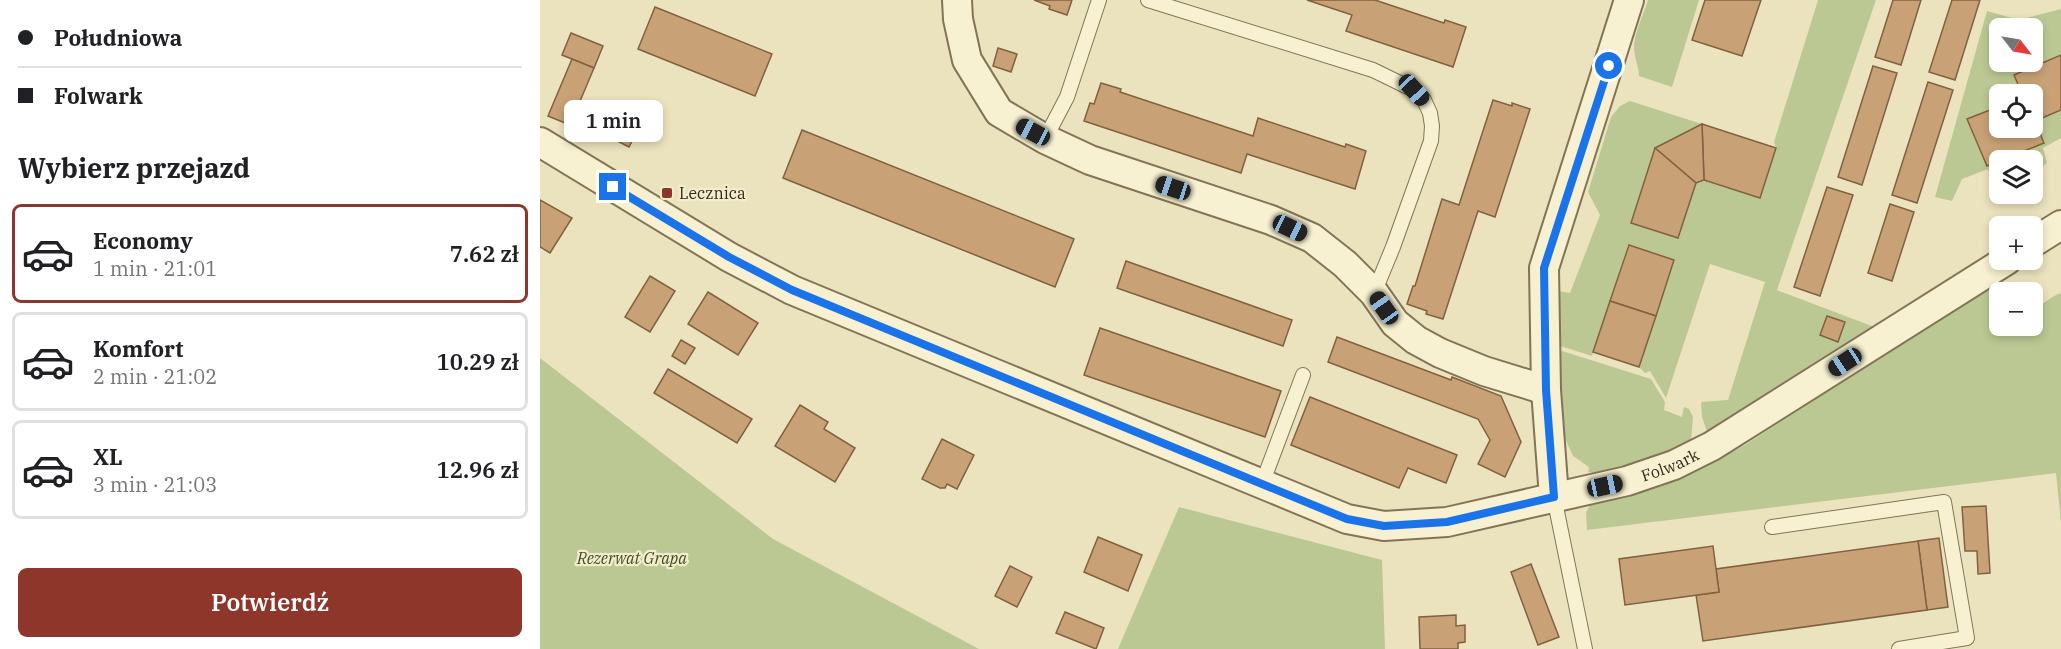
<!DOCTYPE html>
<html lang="pl">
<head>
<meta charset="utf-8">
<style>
	body { margin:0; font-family:"IBM Plex Serif",serif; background:#f6f6f6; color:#202124; height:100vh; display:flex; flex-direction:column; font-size:22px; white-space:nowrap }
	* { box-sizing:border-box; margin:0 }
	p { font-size:20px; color:#757577 }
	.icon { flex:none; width:33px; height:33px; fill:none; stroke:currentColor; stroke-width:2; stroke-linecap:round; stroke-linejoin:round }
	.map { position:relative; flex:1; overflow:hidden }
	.side { display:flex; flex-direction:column; background:#fff; width:540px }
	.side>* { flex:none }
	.top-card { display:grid; align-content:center; height:132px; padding:0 18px; background:#fff }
	.needle { width:39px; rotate:121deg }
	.fabs { position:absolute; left:1449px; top:18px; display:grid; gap:12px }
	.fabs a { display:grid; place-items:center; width:54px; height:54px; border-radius:9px; background:#fff; box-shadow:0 3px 9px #0003; font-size:30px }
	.end { position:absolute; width:27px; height:27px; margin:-14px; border:8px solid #1a73e8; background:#fff; box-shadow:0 0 0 3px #fff }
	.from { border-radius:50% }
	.bubble { position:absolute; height:42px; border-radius:9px; background:#fff; box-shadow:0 3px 9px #0003; font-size:20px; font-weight:600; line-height:42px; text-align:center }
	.car { position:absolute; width:18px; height:36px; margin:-18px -9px; border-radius:8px; box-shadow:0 0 4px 2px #0007; background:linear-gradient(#222 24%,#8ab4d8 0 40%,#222 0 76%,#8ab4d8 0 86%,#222 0) }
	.top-card b { display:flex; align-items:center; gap:21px; height:57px; font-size:22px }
	.top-card b+b { border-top:2px solid #e0e0e0 }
	.top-card i { width:15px; height:15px; background:#202124 }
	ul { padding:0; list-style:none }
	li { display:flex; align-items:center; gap:18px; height:99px; margin:0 12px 9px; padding:0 6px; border:3px solid #e0e0e0; border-radius:9px }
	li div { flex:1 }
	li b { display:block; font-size:22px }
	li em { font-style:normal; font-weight:600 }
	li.active { border-color:#8f362b }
	li>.icon { width:54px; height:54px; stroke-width:1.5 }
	h2 { padding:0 18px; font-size:27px; line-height:72px }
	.button { display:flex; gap:12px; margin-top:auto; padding:12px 18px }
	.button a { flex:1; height:69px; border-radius:9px; background:#8f362b; color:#fff; font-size:24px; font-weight:600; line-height:69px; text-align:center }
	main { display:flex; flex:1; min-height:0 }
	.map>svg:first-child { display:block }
</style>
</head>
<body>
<main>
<section class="side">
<div class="top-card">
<b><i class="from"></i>Południowa</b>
<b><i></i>Folwark</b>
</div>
<h2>Wybierz przejazd</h2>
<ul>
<li class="active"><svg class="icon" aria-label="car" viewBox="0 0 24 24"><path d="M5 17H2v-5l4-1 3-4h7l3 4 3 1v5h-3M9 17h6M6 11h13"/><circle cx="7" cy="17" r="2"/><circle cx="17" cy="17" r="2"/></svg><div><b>Economy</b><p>1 min · 21:01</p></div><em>7.62 zł</em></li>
<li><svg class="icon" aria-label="car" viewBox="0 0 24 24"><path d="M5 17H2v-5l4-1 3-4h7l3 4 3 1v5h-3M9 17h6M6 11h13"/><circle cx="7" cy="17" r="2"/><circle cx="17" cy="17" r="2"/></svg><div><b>Komfort</b><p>2 min · 21:02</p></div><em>10.29 zł</em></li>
<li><svg class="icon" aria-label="car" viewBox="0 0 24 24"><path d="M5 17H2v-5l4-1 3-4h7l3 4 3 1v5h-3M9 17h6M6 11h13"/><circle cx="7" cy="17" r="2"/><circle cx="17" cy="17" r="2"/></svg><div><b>XL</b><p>3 min · 21:03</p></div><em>12.96 zł</em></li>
</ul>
<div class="button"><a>Potwierdź</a></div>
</section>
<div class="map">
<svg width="1521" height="649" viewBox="0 0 1521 649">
	<rect width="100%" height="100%" fill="#ebe3be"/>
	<g fill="#bcc893" fill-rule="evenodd">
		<path d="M1108,0H1159L1132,87L1099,76C1099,66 1094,58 1094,47C1094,33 1104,14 1108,0Z"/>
		<polygon points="1278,0 1336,0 1237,290 1337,328 1172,446 1162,417 1161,402 1188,400 1225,282 1170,264 1126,398 1110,371 1105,373 1099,367 1134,260 1088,245 1052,356 1017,345 1013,290 1030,293 1060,215 1048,192 1071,117 1080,106 1090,101 1162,124 1115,148 1092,223 1138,238 1156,183 1164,180 1220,198 1236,148 1234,142"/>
		<path d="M1521,9V138L1503,148L1507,163L1493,173L1492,160H1460L1459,192L1455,190L1448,169L1422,179L1412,201L1395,197L1447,11L1479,20ZM1460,28H1492V62H1460ZM1460,94H1492V128H1460Z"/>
		<polygon points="1458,279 1469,292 1460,292 1460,326 1492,326 1493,310 1514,296 1521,293 1521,522 1516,473 1047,530 1046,513 1053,499 1149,473 1205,445"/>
		<path d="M1022,351L1111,379L1125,402L1124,410L1142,417L1144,407L1149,409L1153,417L1151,441C1147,444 1143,448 1139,450C1126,458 1060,477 1048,472L1049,467L1033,456L1024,436L1019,353Z"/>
		<polygon points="0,358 233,539 439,649 0,649"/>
		<polygon points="639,507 842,560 845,649 578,649"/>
	</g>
	<g fill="#c8a276" stroke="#81613f" stroke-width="1.5">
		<polygon points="494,0 532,0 527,15 509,9 510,6"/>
		<polygon points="767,0 835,0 904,23 905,20 926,27 913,67 806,31 812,15"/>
		<polygon points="1165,0 1221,0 1202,56 1152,40"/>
		<polygon points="1353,0 1381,0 1361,65 1335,57"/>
		<polygon points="1412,0 1440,0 1415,80 1389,72"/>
		<polygon points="115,7 232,54 215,96 98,49"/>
		<polygon points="31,33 63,46 54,68 22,55"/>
		<polygon points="458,48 477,54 471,72 453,66"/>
		<polygon points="1521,55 1521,110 1495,121 1504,143 1447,166 1427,119 1460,106 1460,128 1492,128 1492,94 1482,94 1474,75"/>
		<polygon points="32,59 54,68 30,125 8,116"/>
		<polygon points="1333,66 1357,73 1322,185 1298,177"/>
		<polygon points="1388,82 1413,90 1377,203 1352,195"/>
		<polygon points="561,83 581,89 580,92 713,136 718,118 805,147 806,144 826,151 815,189 707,154 701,173 544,121 550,103 554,104"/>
		<polygon points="953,100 972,106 972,103 990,109 955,217 938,211 903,319 886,314 887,311 867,304 873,286 875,286 902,199 919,205"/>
		<polygon points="79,120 98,129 89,147 71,138"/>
		<polygon points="1162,124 1236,148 1220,198 1164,180"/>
		<polygon points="1162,124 1164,180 1156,183 1115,148"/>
		<polygon points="262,130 534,239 515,287 243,178"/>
		<polygon points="1115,148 1156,183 1138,238 1091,223"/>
		<polygon points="1287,187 1313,195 1280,296 1254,287"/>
		<polygon points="0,200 32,218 10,253 0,247"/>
		<polygon points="1350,204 1374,212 1352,281 1328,273"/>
		<polygon points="1089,245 1134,260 1116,316 1070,301"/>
		<polygon points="586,261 752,320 743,346 577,288"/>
		<polygon points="110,276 135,291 110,332 85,317"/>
		<polygon points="168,292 218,323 198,355 148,324"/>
		<polygon points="1070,301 1116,316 1099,367 1053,352"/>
		<polygon points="1287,316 1305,322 1298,342 1280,335"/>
		<polygon points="560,328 741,391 725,437 544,375"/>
		<polygon points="797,337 911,380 912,377 961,396 981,442 965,477 938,464 950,440 938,419 788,362"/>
		<polygon points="141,340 155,348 145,364 132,356"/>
		<polygon points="128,369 212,419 197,443 114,393"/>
		<polygon points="770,397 917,455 906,483 868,468 859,488 751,445"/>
		<polygon points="260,405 288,422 284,429 315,448 295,482 235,446"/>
		<polygon points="402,439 434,455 417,489 407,484 405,488 400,488 382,479"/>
		<polygon points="1446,506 1450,573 1438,574 1437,551 1425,551 1422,507"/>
		<polygon points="558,537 602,555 588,591 544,572"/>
		<polygon points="1399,538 1408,607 1387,610 1378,541"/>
		<polygon points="1378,541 1387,610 1163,641 1156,595 1179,592 1176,569"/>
		<polygon points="1173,546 1179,592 1085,605 1079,559"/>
		<polygon points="991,564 1019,637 998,645 971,572"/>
		<polygon points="470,566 492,577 477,607 455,596"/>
		<polygon points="525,612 564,628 556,649 516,633"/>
		<polygon points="916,615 916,626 925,625 925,642 918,643 918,649 880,649 879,617"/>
	</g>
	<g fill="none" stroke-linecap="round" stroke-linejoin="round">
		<g stroke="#837458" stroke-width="16">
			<g id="lane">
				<polyline points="608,0 833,70 874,90 884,100 890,113 892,126 891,141 853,247 834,293"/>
				<polyline points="505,139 527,97 559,0"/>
				<polyline points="722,484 763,375"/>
				<polyline points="1014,497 1045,649"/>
				<polyline points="1232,527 1404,502 1427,638 1359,649"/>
			</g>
		</g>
		<g stroke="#837458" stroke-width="32">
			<g id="street">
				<polyline points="417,0 418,19 427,60 459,112 505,139 550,160 731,220 772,238 805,264 834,293 855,323 876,340 900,353 944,371 1006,390"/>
				<path id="s1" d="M0,142L189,257L252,290L807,519L844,526L907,522L1087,481L1134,465L1172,446L1467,260"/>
				<polyline points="1492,243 1521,225"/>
				<polyline points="1014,497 1006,390 1004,268 1089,0"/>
			</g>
		</g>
		<use href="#lane" stroke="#f7f0d1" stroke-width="14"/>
		<use href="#street" stroke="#f7f0d1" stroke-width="28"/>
	</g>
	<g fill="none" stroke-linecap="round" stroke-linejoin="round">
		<polyline stroke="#1a73e8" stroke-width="8" points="73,187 189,257 252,290 807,519 844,526 907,522 1014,497 1006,390 1004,268 1069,66"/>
	</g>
	<rect fill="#8f362b" stroke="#f3edcd" stroke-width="2" x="121" y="187" width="12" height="12" rx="3"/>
	<g text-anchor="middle" stroke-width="4.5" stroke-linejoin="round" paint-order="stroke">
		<g font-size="16" fill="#332a1c" stroke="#f3edcd" text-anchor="start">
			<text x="139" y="199">Lecznica</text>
		</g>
		<g font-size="16" fill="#332a1c" stroke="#f3edcd">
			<text dy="6" stroke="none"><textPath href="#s1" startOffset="1224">Folwark</textPath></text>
		</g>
		<g font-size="16" font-style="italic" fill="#3e4e23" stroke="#f3edcd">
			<text x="92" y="564">Rezerwat Grapa</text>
		</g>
	</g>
</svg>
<div class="fabs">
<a><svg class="needle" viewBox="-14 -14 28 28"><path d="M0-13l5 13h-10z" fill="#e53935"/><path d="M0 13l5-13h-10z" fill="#757577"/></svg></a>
<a><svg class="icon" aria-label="locate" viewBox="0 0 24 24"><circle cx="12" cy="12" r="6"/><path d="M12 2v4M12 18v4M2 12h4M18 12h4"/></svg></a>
<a><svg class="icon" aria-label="layers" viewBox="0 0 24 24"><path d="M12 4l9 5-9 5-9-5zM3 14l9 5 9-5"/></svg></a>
<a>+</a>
<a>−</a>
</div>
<i class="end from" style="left:1069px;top:66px"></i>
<i class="end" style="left:73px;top:187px"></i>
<div class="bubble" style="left:24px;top:100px;width:99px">1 min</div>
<i class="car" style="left:874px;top:90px;rotate:137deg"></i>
<i class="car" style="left:493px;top:132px;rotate:298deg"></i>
<i class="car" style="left:633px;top:188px;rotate:288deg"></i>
<i class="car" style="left:750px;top:228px;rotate:115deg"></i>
<i class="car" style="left:844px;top:308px;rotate:325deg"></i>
<i class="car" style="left:1305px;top:362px;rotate:237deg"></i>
<i class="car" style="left:1065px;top:486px;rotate:78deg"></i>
</div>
</main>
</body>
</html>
